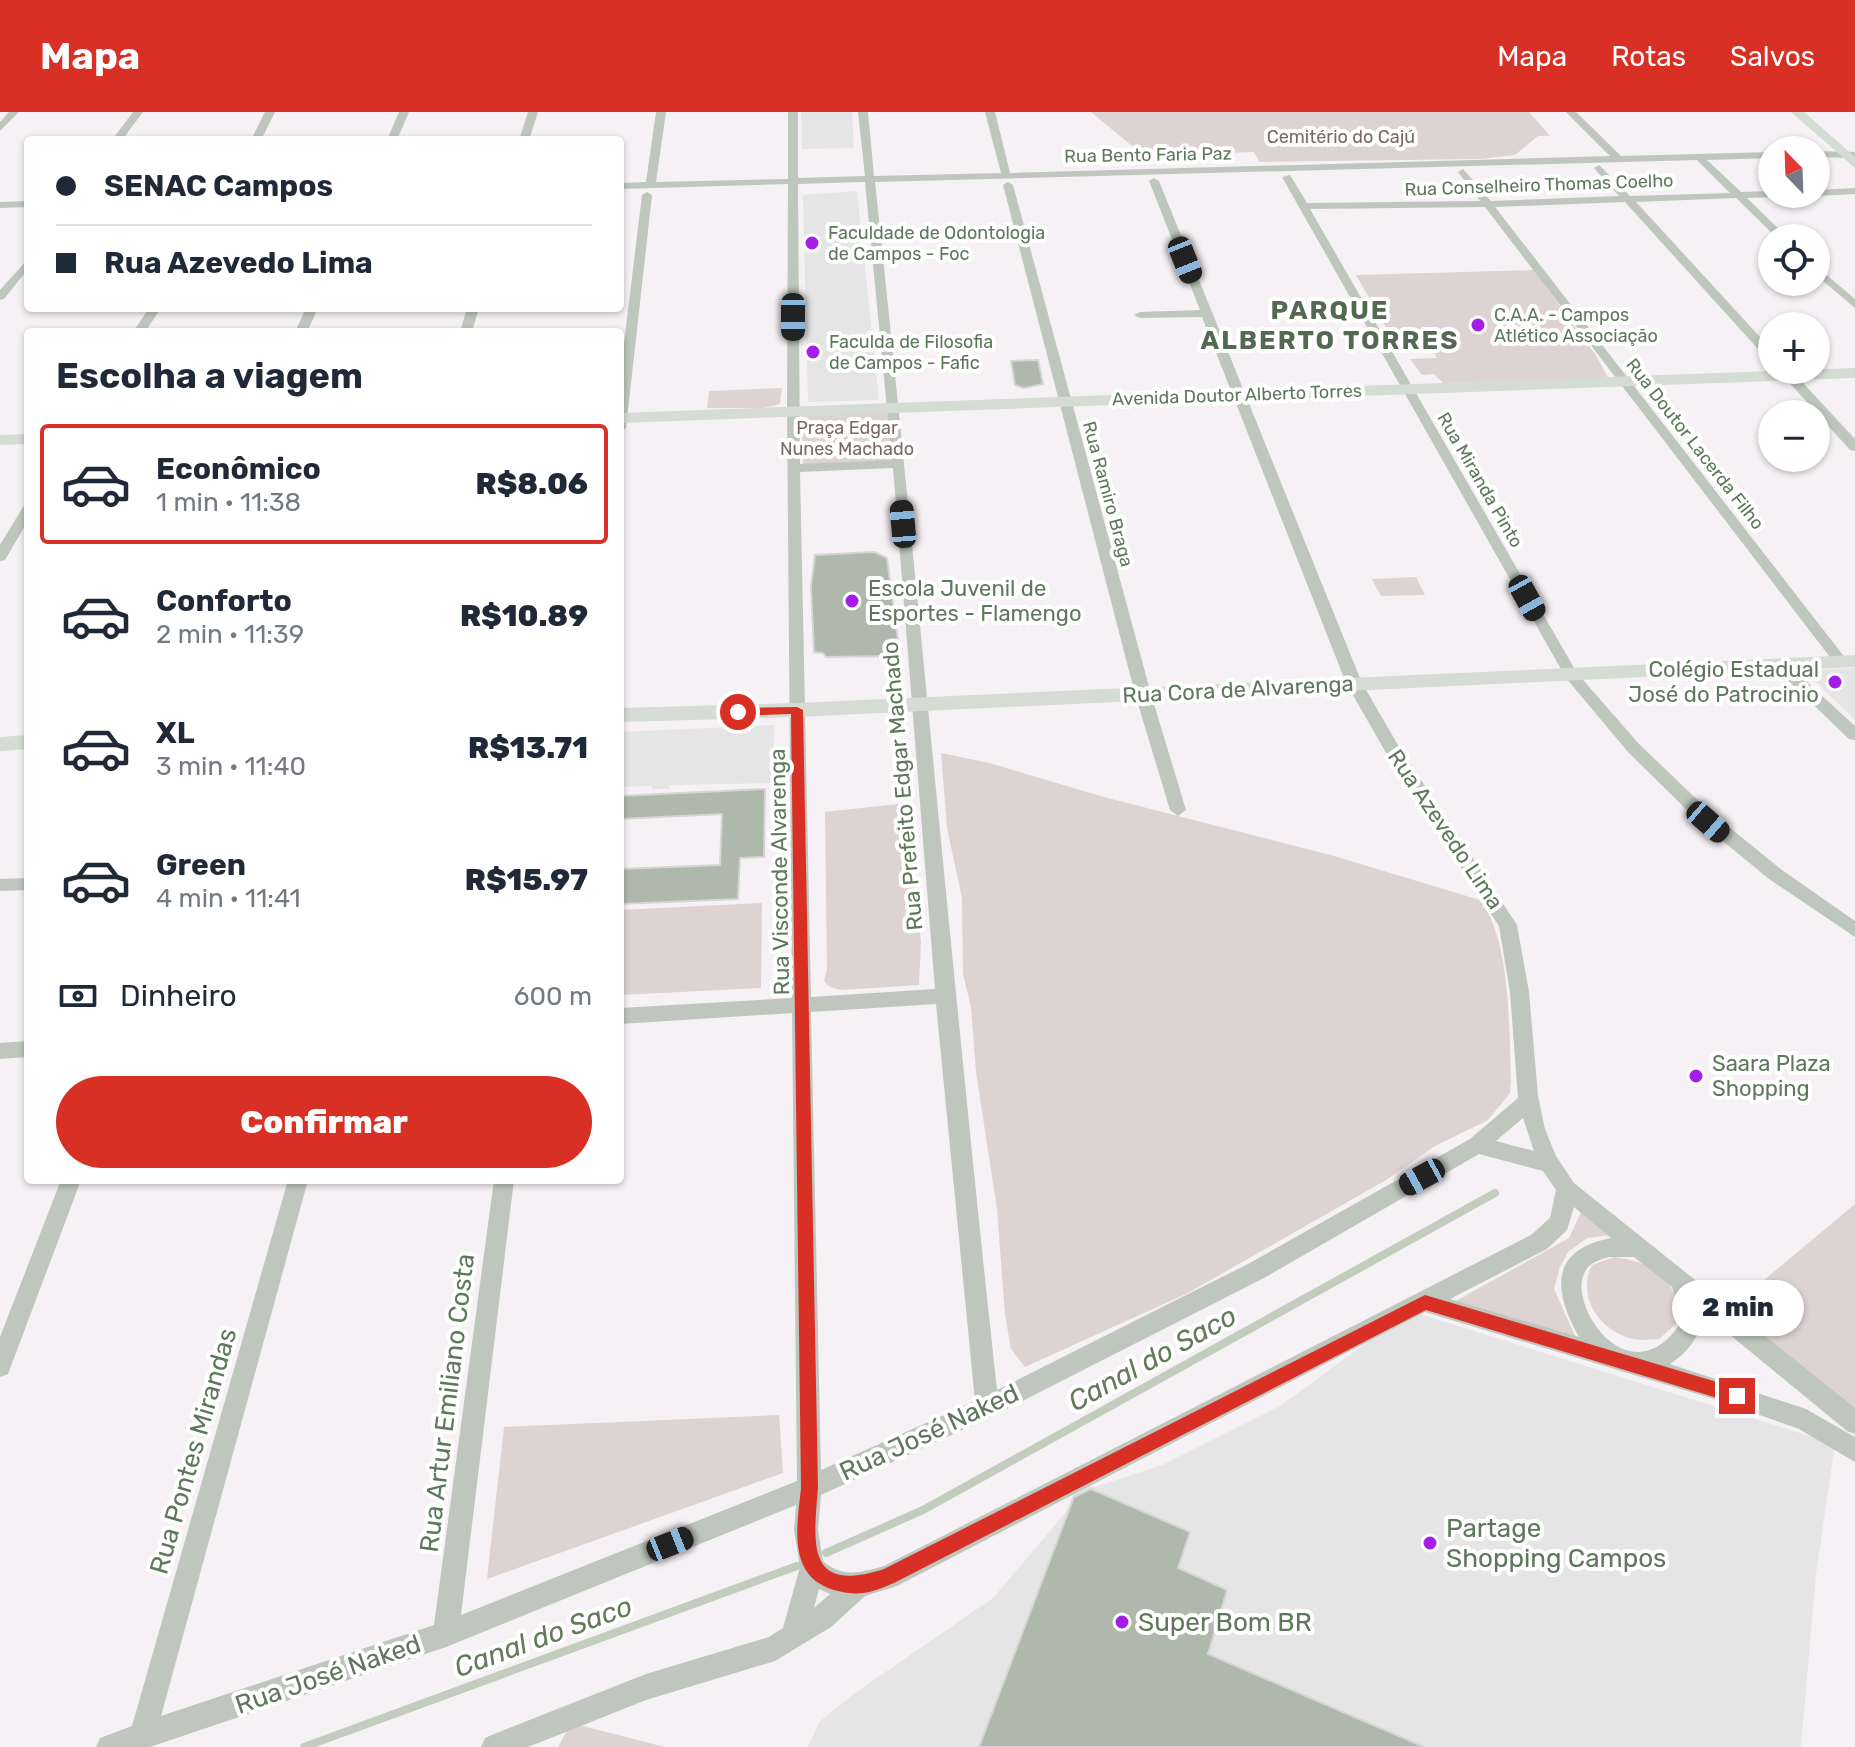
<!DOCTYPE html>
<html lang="pt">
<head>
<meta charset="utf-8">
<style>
	body { margin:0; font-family:Rubik,sans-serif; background:#f2f2f3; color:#1f2937; height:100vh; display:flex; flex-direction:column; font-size:30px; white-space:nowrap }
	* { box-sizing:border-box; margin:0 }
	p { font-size:26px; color:#747a83 }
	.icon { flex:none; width:44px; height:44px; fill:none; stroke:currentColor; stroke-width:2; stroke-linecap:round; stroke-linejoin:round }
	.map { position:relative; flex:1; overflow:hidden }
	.drawer { position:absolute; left:24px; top:216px; width:600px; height:856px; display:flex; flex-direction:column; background:#fff; border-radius:8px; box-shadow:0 2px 6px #0004 }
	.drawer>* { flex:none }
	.hud { position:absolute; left:24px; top:24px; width:600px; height:176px; border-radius:8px; box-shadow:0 2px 6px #0004; display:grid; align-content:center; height:176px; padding:0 32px; background:#fff }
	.needle { width:52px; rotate:337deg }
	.tools { position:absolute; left:1758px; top:24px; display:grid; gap:16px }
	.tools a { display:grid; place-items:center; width:72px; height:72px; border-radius:50%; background:#fff; box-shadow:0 2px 6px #0004; font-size:40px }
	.end { position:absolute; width:36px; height:36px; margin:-18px; border:10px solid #d93025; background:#fff; box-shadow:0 0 0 4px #fff }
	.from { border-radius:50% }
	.bubble { position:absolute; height:56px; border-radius:28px; background:#fff; box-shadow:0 2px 6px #0004; font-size:26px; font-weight:800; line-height:56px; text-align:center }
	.car { position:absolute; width:24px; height:48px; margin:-24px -12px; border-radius:10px; box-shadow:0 0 6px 2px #0007; background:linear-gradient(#222 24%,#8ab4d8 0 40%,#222 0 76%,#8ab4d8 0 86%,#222 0) }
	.hud b { display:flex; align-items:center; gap:28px; height:76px; font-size:30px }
	.hud b+b { border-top:2px solid #e0e1e3 }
	.hud i { width:20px; height:20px; background:#1f2937 }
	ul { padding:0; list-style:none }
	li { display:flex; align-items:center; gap:24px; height:120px; margin:0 16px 12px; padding:0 16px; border:4px solid transparent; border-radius:8px }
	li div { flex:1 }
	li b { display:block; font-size:30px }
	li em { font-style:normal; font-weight:800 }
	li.selected { border-color:#d93025 }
	li>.icon { width:72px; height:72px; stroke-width:1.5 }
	h2 { padding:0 32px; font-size:36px; line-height:96px }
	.pay { display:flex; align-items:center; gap:20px; height:88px; padding:0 32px; font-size:30px }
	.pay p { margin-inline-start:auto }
	.cta { display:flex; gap:16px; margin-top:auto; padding:16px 32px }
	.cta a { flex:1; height:92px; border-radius:48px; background:#d93025; color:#fff; font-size:32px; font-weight:800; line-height:92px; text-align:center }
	header { display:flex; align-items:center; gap:48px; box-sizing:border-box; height:112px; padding:0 40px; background:#d93025; color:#fff }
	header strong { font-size:38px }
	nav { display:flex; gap:44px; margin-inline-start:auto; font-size:28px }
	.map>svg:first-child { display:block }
</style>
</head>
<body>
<header>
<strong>Mapa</strong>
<nav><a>Mapa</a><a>Rotas</a><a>Salvos</a></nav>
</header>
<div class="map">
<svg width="1855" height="1635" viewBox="0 0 1855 1635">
	<rect width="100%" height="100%" fill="#f6f1f4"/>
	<g fill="#e6e5e5">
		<polygon points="801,0 852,0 854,36 802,37"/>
		<polygon points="857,79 879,288 808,290 803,83"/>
		<polygon points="1855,556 1855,608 1804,558"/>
		<polygon points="774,613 773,671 670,673 669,677 652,677 652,674 620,675 620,620"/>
		<polygon points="1410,1199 1835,1332 1816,1462 1801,1635 808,1635 819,1610 855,1581 993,1486 1066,1400 1078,1371 1095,1375 1162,1353 1280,1294"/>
	</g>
	<g fill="#ddd3d2">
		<polygon points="1091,0 1529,0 1550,24 1538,24 1515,43 1480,47 1260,50 1254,40 1143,43"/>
		<polygon points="1534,158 1597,245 1608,266 1443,271 1434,262 1422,263 1410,247 1437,246 1424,222 1390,222 1356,163"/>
		<polygon points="782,276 780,292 763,296 707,296 709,279"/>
		<polygon points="889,299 894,350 803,354 802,302"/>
		<polygon points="1416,465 1425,483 1381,484 1372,467"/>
		<path d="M941,641L989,651L1104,685L1334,744L1480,788C1511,828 1509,918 1511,968L1510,981L1488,1008L1435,1034L1386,1068L1188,1181L1025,1255L1011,1237L1005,1203L997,1097L976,960L971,895L963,862L962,786L947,716Z"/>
		<polygon points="907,691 921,830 919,873 841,878 830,875 824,869 827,858 825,700"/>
		<polygon points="762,791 761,876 620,883 620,798"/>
		<polygon points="1855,1092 1855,1297 1728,1198"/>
		<polygon points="1582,1098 1610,1123 1587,1126 1568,1140 1560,1155 1554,1177 1576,1226 1454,1190 1569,1126"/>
		<path d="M1614,1145C1654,1150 1678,1167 1679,1209L1659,1227C1651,1227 1641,1229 1633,1227C1600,1219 1576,1185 1592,1153Z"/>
		<polygon points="779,1303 783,1361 487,1467 504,1315"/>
		<polygon points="571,1611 665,1635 558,1635"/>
	</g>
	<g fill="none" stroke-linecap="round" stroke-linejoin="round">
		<g stroke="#c3cdbe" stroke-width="8">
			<polyline points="826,1441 923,1398 1495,1081"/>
			<polyline points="304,1635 797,1454"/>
		</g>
	</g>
	<g fill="#aeb9ab" stroke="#d7d4d6" stroke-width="2">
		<polygon points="1038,248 1043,272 1024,276 1015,273 1011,249"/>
		<polygon points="874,440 887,446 900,544 826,545 823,541 814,540 811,475 815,443"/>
		<polygon points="765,677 764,745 740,746 738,787 620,792 620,757 720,753 722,702 620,707 620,684"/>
		<polygon points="1091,1377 1190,1420 1178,1456 1227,1478 1208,1542 1424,1635 979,1635 1074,1385"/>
	</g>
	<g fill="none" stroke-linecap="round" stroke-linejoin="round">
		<g fill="#bec6bd" fill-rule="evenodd">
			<polygon points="9,0 19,0 0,19 0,10"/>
			<polygon points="133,0 143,0 122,28 112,28"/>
			<polygon points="265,0 275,0 261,28 251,28"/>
			<polygon points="399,0 409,0 397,28 387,28"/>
			<polygon points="528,0 538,0 529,28 519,28"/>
			<path d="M656,0H666L656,70L788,67V0H798V66L865,64L858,0H868L874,64L1001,61L985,0H995L1010,61L1610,44L1566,0H1576L1621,44L1772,40V46L1707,48L1741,80L1772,79V82H1780L1775,85L1747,86L1788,126H1777L1736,86L1636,90L1772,238V249L1768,248L1625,90L1495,95L1846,547V553H1836L1485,95L1310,97L1577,561L1639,632L1708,698L1782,758L1855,809V825L1769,767L1696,707L1628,640L1566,566L1282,65L1290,63L1307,91L1480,89L1458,60L1463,57L1491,89L1619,84L1594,56L1599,53L1630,84L1730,81L1697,48L875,70C918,472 953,876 997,1278L1248,1152L1470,1027L1518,986L1510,880L1499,814L1385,639L1346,571L1202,205L1140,206L1134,203L1140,200L1200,198L1149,69L1154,66L1159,69L1362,571L1398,633L1517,813L1529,880L1538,984L1545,1017L1556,1044L1574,1071L1855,1296V1322L1847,1319L1701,1199L1704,1210C1696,1228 1686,1242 1670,1252L1806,1297L1855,1325V1350L1799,1317L1714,1287L1425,1200L897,1474L865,1484L831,1515L775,1549L646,1588L528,1635H481L485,1626L494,1622L646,1562L769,1525L783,1516L800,1455L794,1418L796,1393L446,1535L150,1635H96L100,1626L132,1614L288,1068H308L161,1604L434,1513L494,1068H514L461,1503L797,1369L792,901L620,912V896L792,886L787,300L788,72L620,77V71L646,70ZM865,70L892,348L800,352L798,72ZM893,356L935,877L811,885L800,360ZM936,892L975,1289L821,1358L811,900ZM1523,1006L1534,1039L1496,1029ZM1479,1042L1543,1059L1556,1078L1550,1106L1531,1123L884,1454C861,1461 842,1466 823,1449L818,1418L821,1383L995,1303L1264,1166ZM1574,1095L1611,1126C1549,1138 1553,1179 1579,1225L1450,1187L1547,1137L1567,1118ZM1609,1145H1634L1672,1175L1682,1209C1631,1288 1568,1195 1584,1162C1588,1151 1599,1148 1609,1145ZM819,1477L830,1482L814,1496Z"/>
			<polygon points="1816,39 1855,40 1855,46 1816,45"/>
			<polygon points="1008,70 1013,73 1151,582 1186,698 1178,704 1170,698 1135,582 1003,73"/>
			<polygon points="1855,76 1855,82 1816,84 1812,82 1816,82 1816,78"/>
			<polygon points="647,80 652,83 626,316 620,320 620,264 642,83"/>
			<polygon points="28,89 28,95 0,96 0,90"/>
			<polygon points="28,147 28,157 4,187 0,188 0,178"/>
			<polygon points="1816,154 1855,187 1855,196 1816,163"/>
			<polygon points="149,196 161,196 145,220 133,220"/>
			<polygon points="306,196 318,196 307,220 295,220"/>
			<polygon points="467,196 479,196 472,220 460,220"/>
			<polygon points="1778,258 1791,258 1855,327 1855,339 1850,338"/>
			<polygon points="28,394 28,409 5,448 0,449 0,433 23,395"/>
			<polygon points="1779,547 1784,549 1855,614 1855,628 1849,627 1774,555 1774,549"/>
			<polygon points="28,766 28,778 0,779 0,767"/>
			<polygon points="28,929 28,945 0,947 0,931"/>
			<polygon points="61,1068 81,1068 11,1254 8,1262 0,1265 0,1225"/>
		</g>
		<g fill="#d5dcd4" fill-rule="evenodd">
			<polygon points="1791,0 1804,0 1855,45 1855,56"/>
			<polygon points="1855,256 1855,266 620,311 620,301"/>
			<polygon points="28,322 28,332 0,333 0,323"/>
			<polygon points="1855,543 1855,555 797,605 620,610 620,596 797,591"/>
			<polygon points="28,623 28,637 0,639 0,625"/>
		</g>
	</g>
	<path fill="#d93025" d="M797,595L803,598L818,1376C813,1434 807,1482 884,1457L1425,1183L1737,1276L1746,1284L1743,1290L1737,1292L1426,1198L894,1471C870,1481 859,1485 834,1478C787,1464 797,1415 801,1376L791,602L738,604L732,600L738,596Z"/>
	<g fill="#a51dea" stroke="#fff" stroke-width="3">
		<circle cx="812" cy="131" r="8"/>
		<circle cx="1478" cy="213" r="8"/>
		<circle cx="813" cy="240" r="8"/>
		<circle cx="852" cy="489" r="8"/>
		<circle cx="1835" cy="570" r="8"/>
		<circle cx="1696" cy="964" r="8"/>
		<circle cx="1430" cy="1431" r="8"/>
		<circle cx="1122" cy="1510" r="8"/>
	</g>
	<g text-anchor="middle" stroke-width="8" stroke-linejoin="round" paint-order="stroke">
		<g font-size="18" fill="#7b6862" stroke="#fff">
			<text x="1341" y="31">Cemitério do Cajú</text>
			<text x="847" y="322">Praça Edgar<tspan x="847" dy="21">Nunes Machado</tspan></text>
		</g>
		<g font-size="18" fill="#5e785b" stroke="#fff">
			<text transform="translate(1148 43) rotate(-1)" y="6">Rua Bento Faria Paz</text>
			<text transform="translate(1539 73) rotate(-2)" y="6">Rua Conselheiro Thomas Coelho</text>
			<text transform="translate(1237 283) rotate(-2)" y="6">Avenida Doutor Alberto Torres</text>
			<text transform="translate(1695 332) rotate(52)" y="6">Rua Doutor Lacerda Filho</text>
			<text transform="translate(1480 368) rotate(60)" y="6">Rua Miranda Pinto</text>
			<text transform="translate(1108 382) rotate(75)" y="6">Rua Ramiro Braga</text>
		</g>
		<g font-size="18" fill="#5e785b" stroke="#fff" text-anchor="start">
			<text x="828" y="127">Faculdade de Odontologia<tspan x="828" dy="21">de Campos - Foc</tspan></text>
			<text x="1494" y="209">C.A.A. - Campos<tspan x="1494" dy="21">Atlético Associação</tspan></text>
			<text x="829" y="236">Faculda de Filosofia<tspan x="829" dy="21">de Campos - Fafic</tspan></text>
		</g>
		<g font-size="22" fill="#5e785b" stroke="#fff" text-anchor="start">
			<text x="868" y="484">Escola Juvenil de<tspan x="868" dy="25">Esportes - Flamengo</tspan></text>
			<text x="1819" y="565" text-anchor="end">Colégio Estadual<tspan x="1819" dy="25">José do Patrocinio</tspan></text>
			<text x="1712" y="959">Saara Plaza<tspan x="1712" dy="25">Shopping</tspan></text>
		</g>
		<g font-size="22" fill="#5e785b" stroke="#fff">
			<text transform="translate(1238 577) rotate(-3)" y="8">Rua Cora de Alvarenga</text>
			<text transform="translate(902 674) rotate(-95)" y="8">Rua Prefeito Edgar Machado</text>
			<text transform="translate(1446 717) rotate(56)" y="8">Rua Azevedo Lima</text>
			<text transform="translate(779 760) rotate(-91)" y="8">Rua Visconde Alvarenga</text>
		</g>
		<g font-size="26" font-weight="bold" letter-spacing="2" fill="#546951" stroke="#fff">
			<text x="1330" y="207">PARQUE<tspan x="1330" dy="30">ALBERTO TORRES</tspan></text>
		</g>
		<g font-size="26" fill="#5e785b" stroke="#fff">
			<text transform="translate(447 1291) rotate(-83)" y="9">Rua Artur Emiliano Costa</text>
			<text transform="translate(929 1320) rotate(-25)" y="9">Rua José Naked</text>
			<text transform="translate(193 1339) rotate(-74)" y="9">Rua Pontes Mirandas</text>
			<text transform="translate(328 1562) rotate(-19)" y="9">Rua José Naked</text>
		</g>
		<g font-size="26" fill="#5e785b" stroke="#fff" text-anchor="start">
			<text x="1446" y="1425">Partage<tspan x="1446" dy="30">Shopping Campos</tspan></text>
			<text x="1138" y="1519">Super Bom BR</text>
		</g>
		<g font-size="28" font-style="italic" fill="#647a5a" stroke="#fff">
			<text transform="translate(1152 1246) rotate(-29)" y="10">Canal do Saco</text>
			<text transform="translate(543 1524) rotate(-20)" y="10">Canal do Saco</text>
		</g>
	</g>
</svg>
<div class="tools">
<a><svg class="needle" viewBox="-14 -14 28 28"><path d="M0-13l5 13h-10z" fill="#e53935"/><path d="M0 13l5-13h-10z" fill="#747a83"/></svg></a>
<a><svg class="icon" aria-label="locate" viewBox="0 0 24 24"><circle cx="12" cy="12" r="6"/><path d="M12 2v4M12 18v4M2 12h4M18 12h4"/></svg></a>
<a>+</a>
<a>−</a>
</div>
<i class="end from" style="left:738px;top:600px"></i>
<i class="end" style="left:1737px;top:1284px"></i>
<div class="bubble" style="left:1672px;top:1168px;width:132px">2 min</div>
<i class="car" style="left:1185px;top:148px;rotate:158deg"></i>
<i class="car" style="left:793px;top:205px;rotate:180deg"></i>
<i class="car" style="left:903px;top:412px;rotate:355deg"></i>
<i class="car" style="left:1527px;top:486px;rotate:151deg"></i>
<i class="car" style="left:1708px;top:710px;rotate:131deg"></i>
<i class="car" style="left:1422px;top:1065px;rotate:241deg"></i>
<i class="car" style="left:670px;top:1432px;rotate:68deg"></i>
<div class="hud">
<b><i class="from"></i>SENAC Campos</b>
<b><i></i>Rua Azevedo Lima</b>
</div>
<section class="drawer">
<h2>Escolha a viagem</h2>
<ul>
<li class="selected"><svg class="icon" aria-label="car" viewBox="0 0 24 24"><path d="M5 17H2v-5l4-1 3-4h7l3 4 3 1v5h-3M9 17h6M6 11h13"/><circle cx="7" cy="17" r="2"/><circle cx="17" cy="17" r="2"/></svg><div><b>Econômico</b><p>1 min · 11:38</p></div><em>R$8.06</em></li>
<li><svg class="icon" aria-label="car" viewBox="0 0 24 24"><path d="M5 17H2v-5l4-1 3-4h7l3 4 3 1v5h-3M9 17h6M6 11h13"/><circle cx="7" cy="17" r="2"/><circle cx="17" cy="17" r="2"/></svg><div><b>Conforto</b><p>2 min · 11:39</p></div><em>R$10.89</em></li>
<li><svg class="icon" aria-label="car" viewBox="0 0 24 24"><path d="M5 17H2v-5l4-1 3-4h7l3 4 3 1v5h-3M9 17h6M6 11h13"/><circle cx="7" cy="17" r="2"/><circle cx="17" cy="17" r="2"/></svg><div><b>XL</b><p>3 min · 11:40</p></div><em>R$13.71</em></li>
<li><svg class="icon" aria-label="car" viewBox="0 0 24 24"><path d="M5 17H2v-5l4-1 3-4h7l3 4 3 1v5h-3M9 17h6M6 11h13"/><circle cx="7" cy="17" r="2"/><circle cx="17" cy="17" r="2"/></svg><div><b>Green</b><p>4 min · 11:41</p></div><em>R$15.97</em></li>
</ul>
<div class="pay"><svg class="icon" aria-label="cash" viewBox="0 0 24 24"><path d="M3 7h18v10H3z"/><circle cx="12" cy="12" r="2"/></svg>Dinheiro<p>600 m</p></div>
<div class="cta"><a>Confirmar</a></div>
</section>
</div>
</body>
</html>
